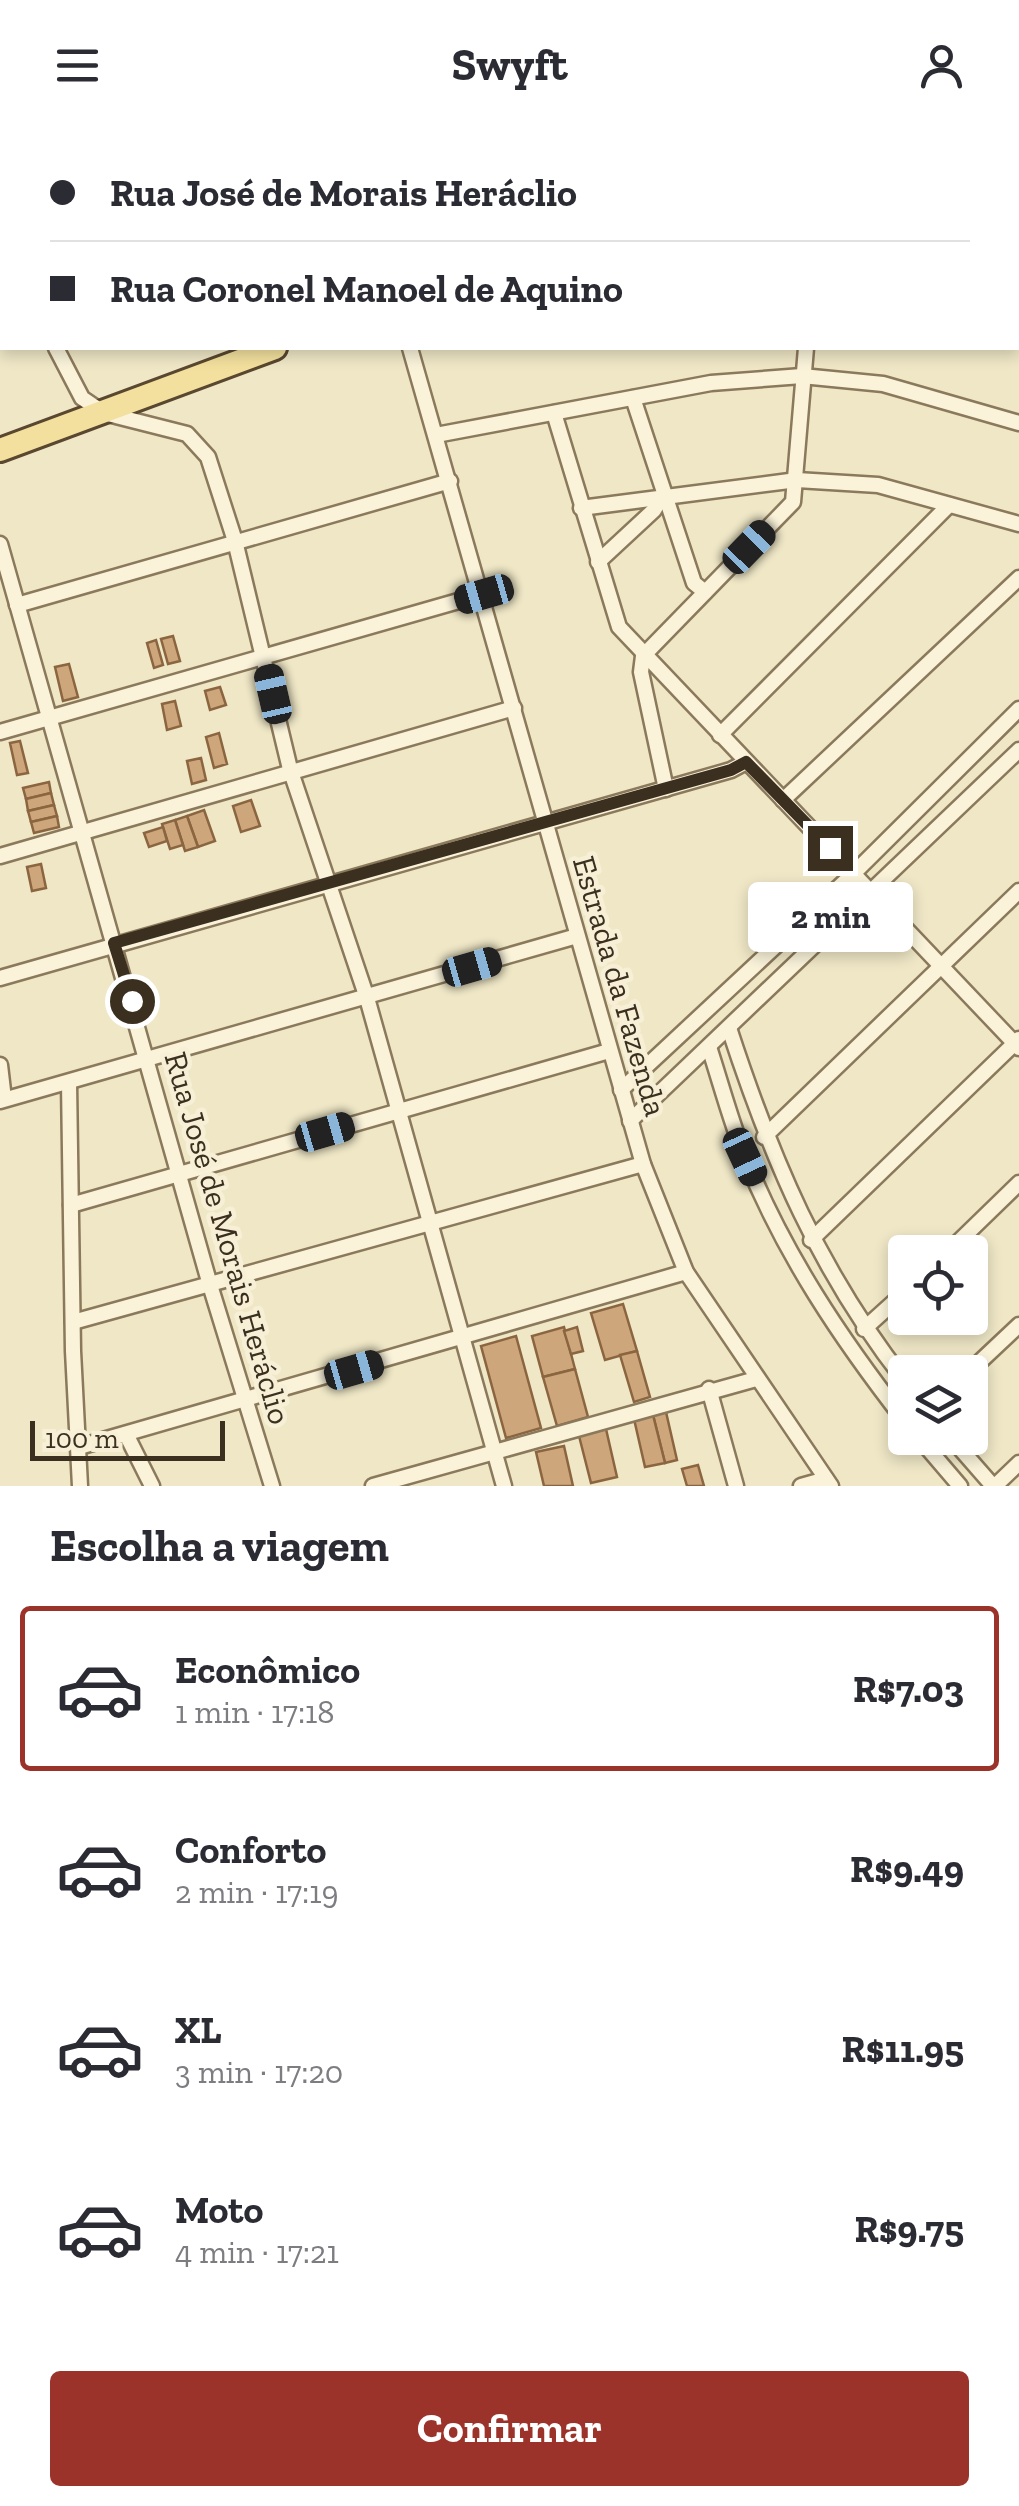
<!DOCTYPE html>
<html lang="pt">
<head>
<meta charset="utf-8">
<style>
	body { margin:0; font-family:"Zilla Slab",serif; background:#f7f7f7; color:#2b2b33; height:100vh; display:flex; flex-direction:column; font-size:38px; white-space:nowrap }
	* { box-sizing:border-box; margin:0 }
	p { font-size:32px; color:#7c7c81 }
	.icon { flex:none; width:55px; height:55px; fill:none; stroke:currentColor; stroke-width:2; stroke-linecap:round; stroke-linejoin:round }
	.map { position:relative; height:1356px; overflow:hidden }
	.panel { display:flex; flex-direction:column; background:#fff; flex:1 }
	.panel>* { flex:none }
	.guide { position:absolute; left:0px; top:0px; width:1020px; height:220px; box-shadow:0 5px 15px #0003; display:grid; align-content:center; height:220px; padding:0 50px; background:#fff }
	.controls { position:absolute; left:888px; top:1105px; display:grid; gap:20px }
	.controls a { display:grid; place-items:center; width:100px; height:100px; border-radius:10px; background:#fff; box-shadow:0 5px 15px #0003; font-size:50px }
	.scale { position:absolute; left:30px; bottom:25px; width:195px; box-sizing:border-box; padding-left:10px; border:5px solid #3b2f1f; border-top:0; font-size:28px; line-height:35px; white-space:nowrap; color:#3b2f1f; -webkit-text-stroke:8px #f7f0d6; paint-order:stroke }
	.end { position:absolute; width:45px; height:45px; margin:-22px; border:12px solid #3b2f1f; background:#fff; box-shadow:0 0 0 5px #fff }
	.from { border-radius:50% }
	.bubble { position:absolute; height:70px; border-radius:10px; background:#fff; box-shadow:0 5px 15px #0003; font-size:32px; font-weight:700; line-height:70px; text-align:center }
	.car { position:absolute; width:30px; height:60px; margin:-30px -15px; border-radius:12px; box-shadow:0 0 8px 2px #0007; background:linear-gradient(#222 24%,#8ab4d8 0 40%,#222 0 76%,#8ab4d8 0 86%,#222 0) }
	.guide b { display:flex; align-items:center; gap:35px; height:95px; font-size:38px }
	.guide b+b { border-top:2px solid #e1e1e2 }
	.guide i { width:25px; height:25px; background:#2b2b33 }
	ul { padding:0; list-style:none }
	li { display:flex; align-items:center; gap:30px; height:165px; margin:0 20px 15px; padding:0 30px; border:5px solid transparent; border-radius:10px }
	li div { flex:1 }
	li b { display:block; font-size:38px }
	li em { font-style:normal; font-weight:700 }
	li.on { border-color:#9c332a }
	li>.icon { width:90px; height:90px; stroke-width:1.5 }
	h2 { padding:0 50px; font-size:45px; line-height:120px }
	.button { display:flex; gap:20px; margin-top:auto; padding:20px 50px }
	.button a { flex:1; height:115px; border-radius:10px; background:#9c332a; color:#fff; font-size:40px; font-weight:700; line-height:115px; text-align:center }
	header { display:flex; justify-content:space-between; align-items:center; height:130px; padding:0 50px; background:#fff; font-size:45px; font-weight:700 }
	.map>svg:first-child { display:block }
</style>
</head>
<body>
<header><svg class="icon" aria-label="menu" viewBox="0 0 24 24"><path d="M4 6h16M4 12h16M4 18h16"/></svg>Swyft<svg class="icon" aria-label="person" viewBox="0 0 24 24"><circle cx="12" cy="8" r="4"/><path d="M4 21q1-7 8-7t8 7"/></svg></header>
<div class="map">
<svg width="1019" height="1356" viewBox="0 0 1019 1356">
	<rect width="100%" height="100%" fill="#efe7c6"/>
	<g fill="#cea67b" stroke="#8b6540" stroke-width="2.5">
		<polygon points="173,506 180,531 168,534 161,509"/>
		<polygon points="156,510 163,535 154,538 147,513"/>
		<polygon points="69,534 78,567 63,571 55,537"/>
		<polygon points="220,557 226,575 210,580 205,561"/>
		<polygon points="175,571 181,596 167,600 162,574"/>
		<polygon points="219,603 227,634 214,638 206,607"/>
		<polygon points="20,611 28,643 17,645 10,613"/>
		<polygon points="201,628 206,650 192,654 187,631"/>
		<polygon points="49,652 51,663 26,669 23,658"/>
		<polygon points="51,663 54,675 28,681 26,669"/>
		<polygon points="251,670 260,696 241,702 233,676"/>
		<polygon points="54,675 57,686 31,692 28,681"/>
		<polygon points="204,680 215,711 198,717 187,686"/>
		<polygon points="57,686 59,697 34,703 31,692"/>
		<polygon points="187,686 198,717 185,721 175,690"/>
		<polygon points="175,690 183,715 170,719 162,694"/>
		<polygon points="163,697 167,711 149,717 144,703"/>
		<polygon points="41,734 46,758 32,761 27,737"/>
		<polygon points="623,1174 637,1221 605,1230 591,1183"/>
		<polygon points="564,1197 575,1239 543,1247 532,1206"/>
		<polygon points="577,1197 583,1221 571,1224 564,1201"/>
		<polygon points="516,1206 541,1298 506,1308 481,1216"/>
		<polygon points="637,1221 650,1267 634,1272 620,1225"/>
		<polygon points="575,1239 588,1287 557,1296 543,1247"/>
		<polygon points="666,1282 677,1330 665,1333 653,1285"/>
		<polygon points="653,1285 665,1333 645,1337 634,1289"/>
		<polygon points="606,1299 617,1347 591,1353 579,1306"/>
		<polygon points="564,1316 573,1356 544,1356 536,1322"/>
		<polygon points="698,1335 704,1356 687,1356 682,1339"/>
	</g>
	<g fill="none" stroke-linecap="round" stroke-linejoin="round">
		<g stroke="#8b795b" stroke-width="19">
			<g id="minor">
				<polyline points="111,2 112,0"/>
				<polyline points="811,2 812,0"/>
				<polyline points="1018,179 1019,180"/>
				<polyline points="56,218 82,268 104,283 187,304 208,327 235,411 290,639 367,868 504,1356"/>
				<polyline points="410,218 643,1034 686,1142 831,1356"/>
				<polyline points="633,268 694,453 705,462"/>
				<polyline points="554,283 619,497 1019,918"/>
				<polyline points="436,305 711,253 802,246 883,254 1019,293"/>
				<polyline points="581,378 797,350 878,355 1019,394"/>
				<polyline points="0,414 210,1155 272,1356"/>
				<polyline points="598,432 654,380 664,364"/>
				<polyline points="17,475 450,351"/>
				<polyline points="0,602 483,464"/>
				<polyline points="720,605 949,375"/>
				<polyline points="666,659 641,542 643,526 793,372 806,218"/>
				<polyline points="783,670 1019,448"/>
				<polyline points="0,726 514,578"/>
				<polyline points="0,848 731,640 746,632"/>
				<path d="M729,898C772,1030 819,1141 905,1251"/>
				<path d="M709,917C721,954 731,992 745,1027C784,1124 841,1209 905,1291"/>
				<polyline points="0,935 4,969"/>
				<polyline points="69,953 73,1221 80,1356"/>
				<polyline points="621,960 854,743 1019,579"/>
				<polyline points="0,971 577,806"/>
				<polyline points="630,991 1019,620"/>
				<polyline points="764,1007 1019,761"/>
				<polyline points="71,1075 609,921"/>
				<polyline points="811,1110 1019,909"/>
				<polyline points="948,1122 1019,1053"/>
				<polyline points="73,1192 643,1034"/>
				<polyline points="864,1199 905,1162"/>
				<polyline points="969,1242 1019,1195"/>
				<polyline points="709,1259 736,1356"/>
				<polyline points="126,1304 152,1356"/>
				<polyline points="919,1308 960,1356"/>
				<polyline points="951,1308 993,1356"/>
				<polyline points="79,1317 686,1142"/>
				<polyline points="373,1356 756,1249"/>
				<polyline points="801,1356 826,1349"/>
				<polyline points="995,1356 1019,1333"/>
			</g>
		</g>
		<g stroke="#59472f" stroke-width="28">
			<g id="primary">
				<polyline points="1018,132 1019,132"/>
				<polyline points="0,320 275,218"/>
			</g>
		</g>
		<use href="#minor" stroke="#faf3da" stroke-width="14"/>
		<use href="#primary" stroke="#f3e09e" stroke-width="22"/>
	</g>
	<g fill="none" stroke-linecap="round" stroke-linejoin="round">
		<polyline stroke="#3b2f1f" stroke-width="12" points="132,871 114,813 731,640 746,632 830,718"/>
	</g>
	<g text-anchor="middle" stroke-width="9" stroke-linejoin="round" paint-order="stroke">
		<g font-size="32" fill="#3b2f1f" stroke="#f7f0d6">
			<text transform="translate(620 856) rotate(74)" y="11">Estrada da Fazenda</text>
			<text transform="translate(228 1108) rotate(74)" y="11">Rua José de Morais Heráclio</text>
		</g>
	</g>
</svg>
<div class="controls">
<a><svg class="icon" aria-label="locate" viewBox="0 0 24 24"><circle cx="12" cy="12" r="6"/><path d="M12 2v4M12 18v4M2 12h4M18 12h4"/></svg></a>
<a><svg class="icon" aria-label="layers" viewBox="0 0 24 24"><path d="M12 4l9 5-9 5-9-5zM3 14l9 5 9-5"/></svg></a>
</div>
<div class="scale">100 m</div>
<i class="end from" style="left:132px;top:871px"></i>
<i class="end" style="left:830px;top:718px"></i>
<div class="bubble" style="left:748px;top:752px;width:165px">2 min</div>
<i class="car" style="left:749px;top:417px;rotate:44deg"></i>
<i class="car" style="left:484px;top:464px;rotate:254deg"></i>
<i class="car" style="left:273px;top:564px;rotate:347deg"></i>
<i class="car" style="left:472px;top:837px;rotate:74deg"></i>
<i class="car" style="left:325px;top:1002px;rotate:74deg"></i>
<i class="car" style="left:745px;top:1027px;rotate:155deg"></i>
<i class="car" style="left:354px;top:1240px;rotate:74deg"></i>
<div class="guide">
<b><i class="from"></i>Rua José de Morais Heráclio</b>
<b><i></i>Rua Coronel Manoel de Aquino</b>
</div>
</div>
<section class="panel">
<h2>Escolha a viagem</h2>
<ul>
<li class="on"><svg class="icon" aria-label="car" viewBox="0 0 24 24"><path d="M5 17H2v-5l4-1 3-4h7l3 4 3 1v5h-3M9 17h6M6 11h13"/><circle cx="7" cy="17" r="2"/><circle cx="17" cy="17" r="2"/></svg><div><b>Econômico</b><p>1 min · 17:18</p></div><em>R$7.03</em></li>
<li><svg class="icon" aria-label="car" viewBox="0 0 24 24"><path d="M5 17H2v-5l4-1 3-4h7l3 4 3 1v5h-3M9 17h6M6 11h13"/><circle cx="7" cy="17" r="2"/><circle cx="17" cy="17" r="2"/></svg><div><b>Conforto</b><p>2 min · 17:19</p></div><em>R$9.49</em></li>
<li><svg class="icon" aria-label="car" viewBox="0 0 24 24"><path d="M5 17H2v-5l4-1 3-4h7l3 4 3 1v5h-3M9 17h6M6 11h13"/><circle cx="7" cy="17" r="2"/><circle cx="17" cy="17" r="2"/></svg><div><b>XL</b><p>3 min · 17:20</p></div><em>R$11.95</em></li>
<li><svg class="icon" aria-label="car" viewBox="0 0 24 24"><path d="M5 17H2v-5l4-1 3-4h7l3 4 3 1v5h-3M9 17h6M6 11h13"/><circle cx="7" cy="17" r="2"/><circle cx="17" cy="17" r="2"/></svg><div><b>Moto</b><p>4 min · 17:21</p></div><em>R$9.75</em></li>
</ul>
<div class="button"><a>Confirmar</a></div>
</section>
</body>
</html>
